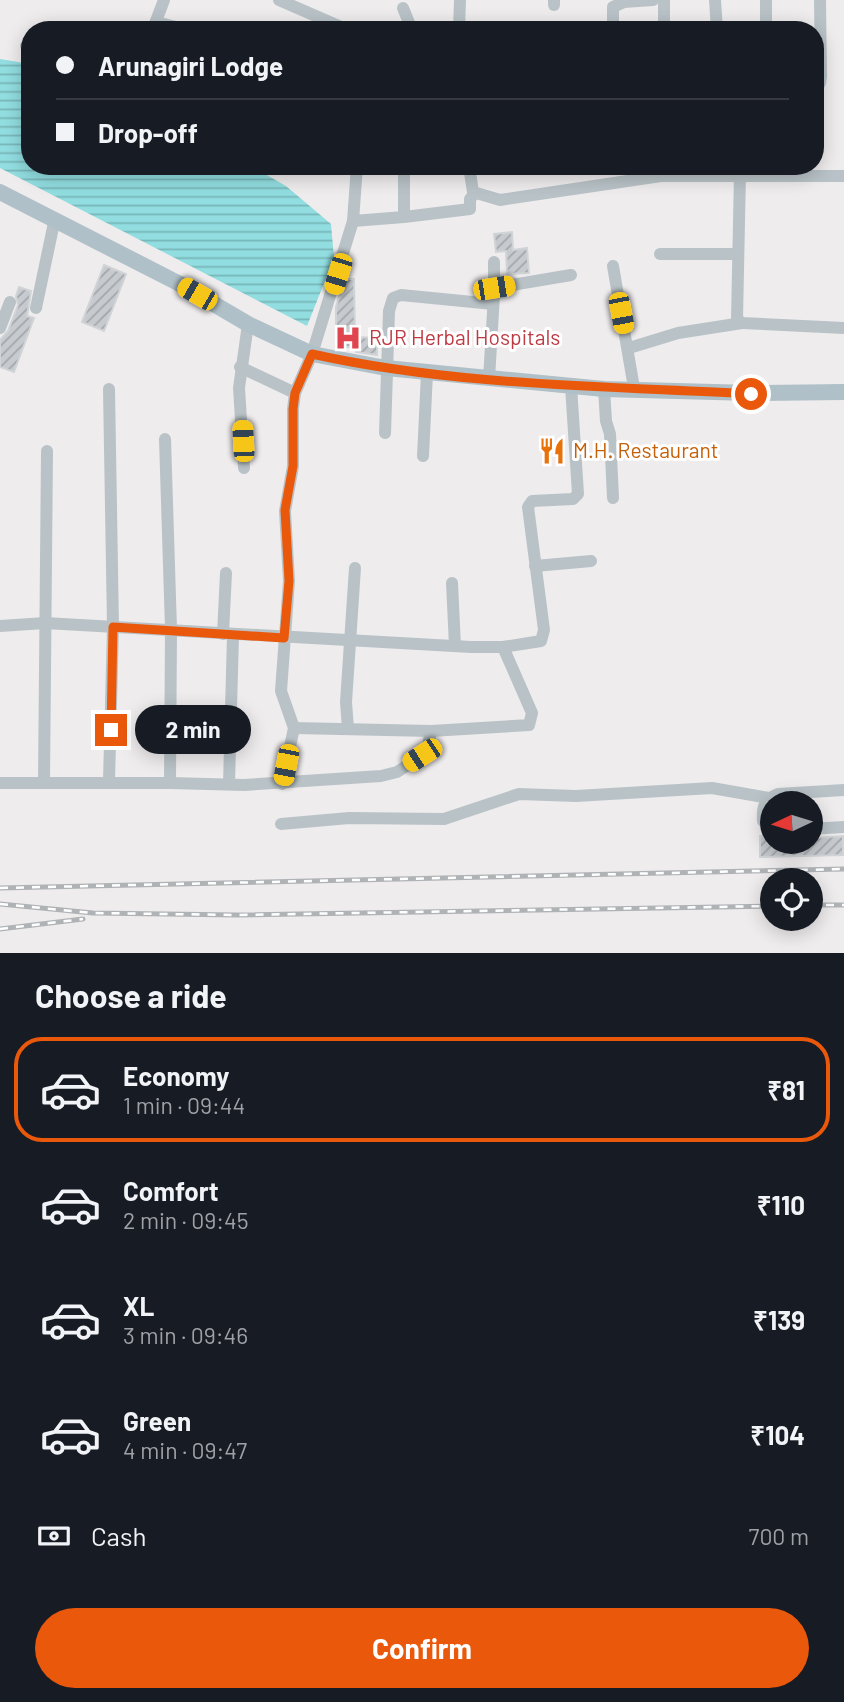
<!DOCTYPE html>
<html lang="en">
<head>
<meta charset="utf-8">
<style>
	body { margin:0; font-family:Barlow,sans-serif; background:#242831; color:#f1f3f6; height:100vh; display:flex; flex-direction:column; font-size:26px; white-space:nowrap }
	* { box-sizing:border-box; margin:0 }
	p { font-size:23px; color:#9ea1a6 }
	.icon { flex:none; width:38px; height:38px; fill:none; stroke:currentColor; stroke-width:2; stroke-linecap:round; stroke-linejoin:round }
	.map { position:relative; height:953px; overflow:hidden }
	.sheet { display:flex; flex-direction:column; background:#171b24; flex:1 }
	.sheet>* { flex:none }
	.guide { position:absolute; left:21px; top:21px; width:803px; height:154px; border-radius:28px; box-shadow:0 4px 18px #0003; display:grid; align-content:center; height:154px; padding:0 35px; background:#171b24 }
	.needle { width:46px; rotate:266deg }
	.buttons { position:absolute; left:760px; top:791px; display:grid; gap:14px }
	.buttons a { display:grid; place-items:center; width:63px; height:63px; border-radius:50%; background:#171b24; box-shadow:0 4px 18px #0003; font-size:35px }
	.end { position:absolute; width:32px; height:32px; margin:-16px; border:9px solid #ea580c; background:#fff; box-shadow:0 0 0 4px #fff }
	.from { border-radius:50% }
	.bubble { position:absolute; height:49px; border-radius:24px; background:#171b24; box-shadow:0 4px 18px #0003; font-size:23px; font-weight:700; line-height:49px; text-align:center }
	.car { position:absolute; width:21px; height:42px; margin:-21px -10px; border-radius:9px; box-shadow:0 0 5px 2px #0007; background:linear-gradient(#f5c518 24%,#345 0 40%,#f5c518 0 76%,#345 0 86%,#f5c518 0) }
	.guide b { display:flex; align-items:center; gap:24px; height:66px; font-size:26px }
	.guide b+b { border-top:2px solid #363941 }
	.guide i { width:18px; height:18px; background:#f1f3f6 }
	ul { padding:0; list-style:none }
	li { display:flex; align-items:center; gap:21px; height:105px; margin:0 14px 10px; padding:0 21px; border:4px solid transparent; border-radius:28px }
	li div { flex:1 }
	li b { display:block; font-size:26px }
	li em { font-style:normal; font-weight:700 }
	li.on { border-color:#ea580c }
	li>.icon { width:63px; height:63px; stroke-width:1.5 }
	h2 { padding:0 35px; font-size:32px; line-height:84px }
	.pay { display:flex; align-items:center; gap:18px; height:77px; padding:0 35px; font-size:26px }
	.pay p { margin-inline-start:auto }
	.cta { display:flex; gap:14px; margin-top:auto; padding:14px 35px }
	.cta a { flex:1; height:80px; border-radius:42px; background:#ea580c; color:#fff; font-size:28px; font-weight:700; line-height:80px; text-align:center }
	.map>svg:first-child { display:block }
</style>
</head>
<body>
<div class="map">
<svg width="844" height="953" viewBox="0 0 844 953">
	<defs>
		<pattern id="water-rules" width="6" height="5" patternUnits="userSpaceOnUse" patternTransform="scale(1.75)"><rect width="6" height="5" fill="#91dde0"/><path d="M0 2.5h6" fill="none" stroke="#78b6b8"/></pattern>
		<pattern id="building-hatch" width="6" height="6" patternUnits="userSpaceOnUse" patternTransform="scale(1.75)"><rect width="6" height="6" fill="#c7cace"/><path d="M-1 1l2-2M0 6l6-6M5 7l2-2" fill="none" stroke="#a3a7aa"/></pattern>
	</defs>
	<rect width="100%" height="100%" fill="#efeced"/>
	<polygon fill="url(#water-rules)" points="0,59 30,64 30,166 251,166 286,186 331,224 334,258 307,326 0,168"/>
	<g fill="url(#building-hatch)" stroke="#d1d4d7" stroke-width="2">
		<polygon points="512,232 513,250 527,248 529,273 507,274 506,251 496,252 494,234"/>
		<polygon points="104,265 126,274 104,331 82,322"/>
		<polygon points="344,279 354,279 355,337 377,338 377,355 356,352 356,347 343,347 342,330 336,330 336,307 340,293 343,293"/>
		<polygon points="19,287 31,291 27,316 34,318 14,372 0,367 0,340 8,331 18,305 16,296"/>
		<polygon points="760,836 772,837 772,842 810,842 810,838 843,836 843,855 760,857"/>
	</g>
	<g fill="none" stroke-linecap="round" stroke-linejoin="round">
		<g stroke="#b9c3c7" stroke-width="12">
			<polyline points="279,0 348,30"/>
			<polyline points="715,0 717,30"/>
			<polyline points="766,0 766,30"/>
			<polyline points="554,5 554,0"/>
			<polyline points="403,8 412,30"/>
			<polyline points="156,22 188,30"/>
			<polyline points="153,29 164,0"/>
			<polyline points="459,30 460,0"/>
			<polyline points="613,30 613,7 624,2 653,0"/>
			<polyline points="664,30 664,0"/>
			<polyline points="26,46 30,46"/>
			<polyline points="816,85 820,83 821,77 820,0"/>
			<polyline points="357,166 353,221 404,217 404,166"/>
			<polyline points="469,166 473,192 500,200 661,176 844,176"/>
			<polyline points="740,174 737,319 742,323 844,328"/>
			<polyline points="404,217 470,209 470,199 475,193"/>
			<polyline points="660,254 737,254"/>
			<polyline points="494,262 494,288 571,275"/>
			<polyline points="613,266 634,388"/>
			<polyline points="36,308 55,218"/>
			<polyline points="0,328 10,302"/>
			<polyline points="629,348 678,333 742,323"/>
			<polyline points="240,367 295,393"/>
			<polyline points="489,379 494,295"/>
			<polyline points="109,389 113,627 109,781"/>
			<polyline points="604,389 606,421 610,434 613,498"/>
			<polyline points="385,433 389,311 393,298 401,295 493,304"/>
			<polyline points="423,456 427,373"/>
			<polyline points="244,468 239,388 248,324"/>
			<polyline points="535,566 591,561"/>
			<polyline points="452,583 455,646"/>
			<polyline points="0,626 45,623 471,647 503,647 541,641 544,630 528,507 532,501 573,499 578,494 571,386"/>
			<polyline points="223,634 226,573"/>
			<polyline points="294,728 431,731 529,725 532,713 503,647"/>
			<polyline points="348,729 346,702 355,568"/>
			<polyline points="44,782 47,451"/>
			<polyline points="0,783 170,783 171,629 165,439"/>
			<polyline points="170,783 244,785 381,776 397,772 423,755 427,751 431,731"/>
			<polyline points="229,784 233,635"/>
			<polyline points="282,784 294,728 281,691 289,581 285,511 293,466 293,409 295,393 312,354 353,221"/>
			<polyline points="281,824 349,818 444,819 519,794 576,796 712,788 769,798"/>
			<path d="M772,828L763,821C762,806 764,800 778,794L844,790"/>
			<polyline points="810,829 844,827"/>
		</g>
		<polyline stroke="#afc0c8" stroke-width="16" points="0,192 178,283 248,324 312,354 386,368 604,389 751,393 844,392"/>
		<g stroke="#afb3b6" stroke-width="5">
			<g id="rail">
				<polyline points="0,888 844,869"/>
				<polyline points="0,904 93,913 237,915 772,906"/>
				<polyline points="810,905 844,905"/>
				<polyline points="0,929 83,919"/>
			</g>
		</g>
		<use href="#rail" stroke="#fff" stroke-width="2.5" stroke-dasharray="8" stroke-linecap="butt"/>
	</g>
	<g fill="none" stroke-linecap="round" stroke-linejoin="round">
		<path stroke="#ea580c" stroke-width="9" d="M111,730L113,627L284,638L289,581L285,510L293,466V409L295,393L312,354C456,386 604,386 751,394"/>
	</g>
	<defs>
		<g id="hospital-bare" transform="scale(2.1)"><path d="M-5-5h3v3.5h4V-5h3V5h-3V1.5h-4V5h-3Z" fill="#e0444e" stroke="#fff" stroke-width="2.5" paint-order="stroke"/></g>
		<g id="restaurant-bare" transform="scale(2.1)"><path d="M-5-6h1v4h1v-4h1v4h1v-4h1v5L-1.5 .5V6h-2V.5L-5-1ZM5-6V6H3V1.5H1.5Q1.5-4 5-6Z" fill="#e8710a" stroke="#fff" stroke-width="2.5" paint-order="stroke"/></g>
	</defs>
	<g fill-rule="evenodd">
		<use href="#hospital-bare" x="348" y="338"/>
		<use href="#restaurant-bare" x="552" y="451"/>
	</g>
	<g text-anchor="middle" stroke-width="6" stroke-linejoin="round" paint-order="stroke">
		<g font-size="21" fill="#be3a42" stroke="#fff" text-anchor="start">
			<text x="369" y="345">RJR Herbal Hospitals</text>
		</g>
		<g font-size="21" fill="#c56008" stroke="#fff" text-anchor="start">
			<text x="573" y="458">M.H. Restaurant</text>
		</g>
	</g>
</svg>
<div class="buttons">
<a><svg class="needle" viewBox="-14 -14 28 28"><path d="M0-13l5 13h-10z" fill="#e53935"/><path d="M0 13l5-13h-10z" fill="#9ea1a6"/></svg></a>
<a><svg class="icon" aria-label="locate" viewBox="0 0 24 24"><circle cx="12" cy="12" r="6"/><path d="M12 2v4M12 18v4M2 12h4M18 12h4"/></svg></a>
</div>
<i class="end from" style="left:751px;top:394px"></i>
<i class="end" style="left:111px;top:730px"></i>
<div class="bubble" style="left:135px;top:705px;width:116px">2 min</div>
<i class="car" style="left:338px;top:274px;rotate:197deg"></i>
<i class="car" style="left:494px;top:288px;rotate:81deg"></i>
<i class="car" style="left:197px;top:294px;rotate:300deg"></i>
<i class="car" style="left:621px;top:313px;rotate:169deg"></i>
<i class="car" style="left:243px;top:441px;rotate:357deg"></i>
<i class="car" style="left:422px;top:755px;rotate:237deg"></i>
<i class="car" style="left:286px;top:765px;rotate:191deg"></i>
<div class="guide">
<b><i class="from"></i>Arunagiri Lodge</b>
<b><i></i>Drop-off</b>
</div>
</div>
<section class="sheet">
<h2>Choose a ride</h2>
<ul>
<li class="on"><svg class="icon" aria-label="car" viewBox="0 0 24 24"><path d="M5 17H2v-5l4-1 3-4h7l3 4 3 1v5h-3M9 17h6M6 11h13"/><circle cx="7" cy="17" r="2"/><circle cx="17" cy="17" r="2"/></svg><div><b>Economy</b><p>1 min · 09:44</p></div><em>₹81</em></li>
<li><svg class="icon" aria-label="car" viewBox="0 0 24 24"><path d="M5 17H2v-5l4-1 3-4h7l3 4 3 1v5h-3M9 17h6M6 11h13"/><circle cx="7" cy="17" r="2"/><circle cx="17" cy="17" r="2"/></svg><div><b>Comfort</b><p>2 min · 09:45</p></div><em>₹110</em></li>
<li><svg class="icon" aria-label="car" viewBox="0 0 24 24"><path d="M5 17H2v-5l4-1 3-4h7l3 4 3 1v5h-3M9 17h6M6 11h13"/><circle cx="7" cy="17" r="2"/><circle cx="17" cy="17" r="2"/></svg><div><b>XL</b><p>3 min · 09:46</p></div><em>₹139</em></li>
<li><svg class="icon" aria-label="car" viewBox="0 0 24 24"><path d="M5 17H2v-5l4-1 3-4h7l3 4 3 1v5h-3M9 17h6M6 11h13"/><circle cx="7" cy="17" r="2"/><circle cx="17" cy="17" r="2"/></svg><div><b>Green</b><p>4 min · 09:47</p></div><em>₹104</em></li>
</ul>
<div class="pay"><svg class="icon" aria-label="cash" viewBox="0 0 24 24"><path d="M3 7h18v10H3z"/><circle cx="12" cy="12" r="2"/></svg>Cash<p>700 m</p></div>
<div class="cta"><a>Confirm</a></div>
</section>
</body>
</html>
